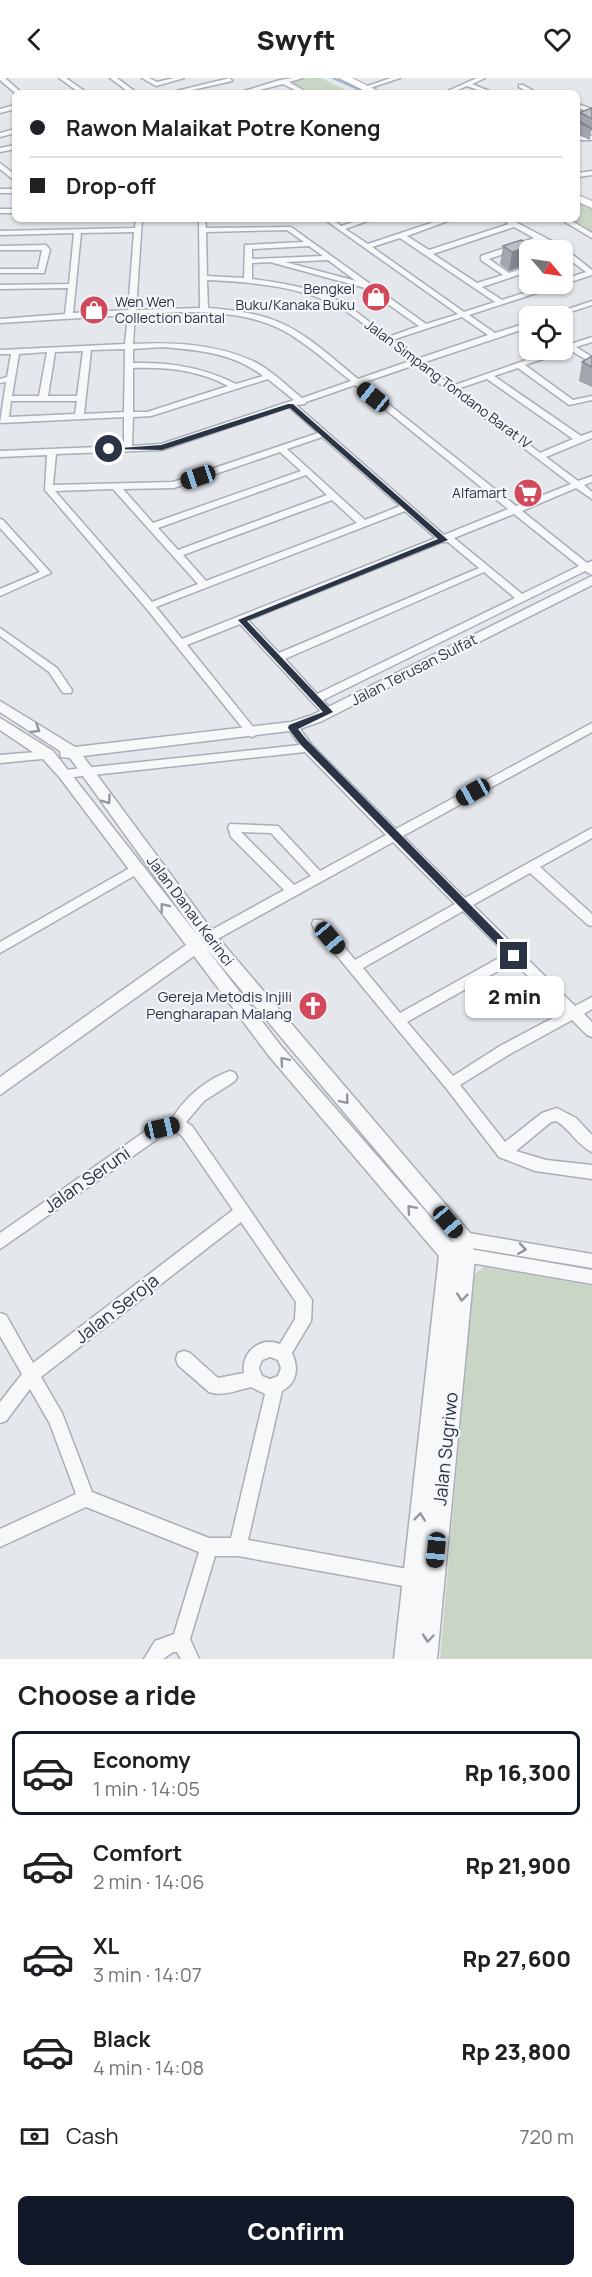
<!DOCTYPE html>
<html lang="en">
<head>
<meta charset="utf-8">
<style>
	body { margin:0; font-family:Manrope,sans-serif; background:#f2f2f2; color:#202124; height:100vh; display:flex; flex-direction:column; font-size:22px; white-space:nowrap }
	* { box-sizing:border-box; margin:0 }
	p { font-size:20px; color:#757577 }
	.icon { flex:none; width:33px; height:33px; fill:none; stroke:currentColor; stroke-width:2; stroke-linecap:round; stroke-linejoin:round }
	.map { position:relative; height:1581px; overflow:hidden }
	.panel { display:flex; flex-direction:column; background:#fff; flex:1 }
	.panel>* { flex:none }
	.hud { position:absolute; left:12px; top:12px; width:568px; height:132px; border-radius:9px; box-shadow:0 2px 4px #0004; display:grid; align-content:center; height:132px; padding:0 18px; background:#fff }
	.needle { width:39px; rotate:119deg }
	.fabs { position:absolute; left:519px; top:162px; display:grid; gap:12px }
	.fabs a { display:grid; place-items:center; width:54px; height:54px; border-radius:9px; background:#fff; box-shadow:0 2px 4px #0004; font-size:30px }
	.end { position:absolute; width:27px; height:27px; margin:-14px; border:8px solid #2b3445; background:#fff; box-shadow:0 0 0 3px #fff }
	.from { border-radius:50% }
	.bubble { position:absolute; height:42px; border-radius:9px; background:#fff; box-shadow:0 2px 4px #0004; font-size:20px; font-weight:800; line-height:42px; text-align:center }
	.car { position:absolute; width:18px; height:36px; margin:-18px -9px; border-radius:8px; box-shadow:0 0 4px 2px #0007; background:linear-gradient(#222 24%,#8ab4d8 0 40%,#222 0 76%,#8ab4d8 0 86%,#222 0) }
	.hud b { display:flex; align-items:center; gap:21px; height:57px; font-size:22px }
	.hud b+b { border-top:2px solid #e0e0e0 }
	.hud i { width:15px; height:15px; background:#202124 }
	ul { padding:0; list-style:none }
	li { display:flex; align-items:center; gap:18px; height:84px; margin:0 12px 9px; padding:0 6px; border:3px solid transparent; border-radius:9px }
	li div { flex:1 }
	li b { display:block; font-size:22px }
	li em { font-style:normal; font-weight:800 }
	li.selected { border-color:#111827 }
	li>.icon { width:54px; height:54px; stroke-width:1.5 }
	h2 { padding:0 18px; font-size:27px; line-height:72px }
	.pay { display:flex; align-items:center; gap:15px; height:66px; padding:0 18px; font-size:22px }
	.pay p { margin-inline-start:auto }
	.action { display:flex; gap:12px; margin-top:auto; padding:12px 18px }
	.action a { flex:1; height:69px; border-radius:9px; background:#111827; color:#fff; font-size:24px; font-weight:800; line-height:69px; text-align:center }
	header { display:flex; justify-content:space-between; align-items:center; height:78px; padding:0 18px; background:#fff; font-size:27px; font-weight:800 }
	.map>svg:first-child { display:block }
</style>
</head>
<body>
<header><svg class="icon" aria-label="back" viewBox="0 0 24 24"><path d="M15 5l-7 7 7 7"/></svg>Swyft<svg class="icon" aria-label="heart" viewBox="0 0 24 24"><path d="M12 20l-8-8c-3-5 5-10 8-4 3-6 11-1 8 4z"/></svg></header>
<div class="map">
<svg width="592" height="1581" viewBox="0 0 592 1581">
	<rect width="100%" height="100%" fill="#e4e7ec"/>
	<g fill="#c9d6c5">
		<polygon points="307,0 321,0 352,15 313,15 292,5"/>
		<polygon points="578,122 592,129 592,154 570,141 578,141"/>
		<polygon points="484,1189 592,1208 592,1581 440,1581 474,1197"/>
	</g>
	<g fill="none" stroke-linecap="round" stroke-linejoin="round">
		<polyline stroke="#9fb4cc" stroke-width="2" points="333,0 367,15"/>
		<g stroke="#a9aeb7" stroke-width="3">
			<g id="minor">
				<polygon points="0,0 5,0 22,15 15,15 0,2"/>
				<polygon points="59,0 66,0 87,15 80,15"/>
				<polygon points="110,0 117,0 137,15 130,15"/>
				<polygon points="142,0 149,0 157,4 174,0 184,0 156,8"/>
				<polygon points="230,0 232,3 179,15 168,15"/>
				<polygon points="293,0 303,0 289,4 308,15 301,15 283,6 248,15 238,15 280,2"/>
				<polygon points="391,0 400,0 367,11 362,10"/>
				<polygon points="477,0 485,0 472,6 494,15 486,15 467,8 451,15 443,15"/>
				<polygon points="519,7 523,7 537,15 530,15 519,9"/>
				<polygon points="578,26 592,31 592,35 578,30"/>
				<polygon points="15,27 15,31 0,35 0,31"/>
				<polygon points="15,51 15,55 0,59 0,55"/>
				<rect x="578" y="58" width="14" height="4"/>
				<polygon points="15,67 15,71 0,74 0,70"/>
				<polygon points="0,85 15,97 15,103 0,91"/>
				<polygon points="592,93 592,97 578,99 578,95"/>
				<rect x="0" y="111" width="15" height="4"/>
				<rect x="0" y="131" width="15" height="4"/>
				<path d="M136,141H142L136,232L200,230L199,141H205L206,150L291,149L426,246L458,236L324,141H332L341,148L363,141H373L345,151L368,166L443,141H453L407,158L429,172L509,146L502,141H510L563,169L592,192V197L469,237L495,255L530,244V249L422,285L452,308L555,272H562V269L592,259V264L576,269L592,279V285L570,272L525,287L573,322L592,318V322L569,327L518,290L494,298L581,358L592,354V360L546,379L578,403L592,398V404L584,407L592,414V421L576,410L522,433L587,485L592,483V497L585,493L323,622L334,635L329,639L325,638L240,546L187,567L258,655L253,659L249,658L146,530L45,412L47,377L0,379V373L124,368V339L0,345L6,304L0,305V301L7,299L11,276H0V272L125,266L128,237L0,245V241L65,236L68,210L0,211V207L69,206L74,155L0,157V153L135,150ZM514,149L534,160L481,178V182L503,197L477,205L433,176ZM287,152L304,164L245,167L244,200L207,198L206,154ZM134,154L128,232L73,235L81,155ZM400,160L495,224L464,234L372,169ZM540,163L557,172H562V176L586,194L562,202V206H552L502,222L482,209L530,193V188L509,195L489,181ZM309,168L323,178L252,181V171ZM328,182L356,203L285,184ZM270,184L365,210L419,248L388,259C374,248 361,236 346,227C319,211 283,205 252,201V185ZM207,202C251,204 302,208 341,230C364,244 389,267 410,283L358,301C334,282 310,258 281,245C258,235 233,232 208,230ZM181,234C223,234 265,237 300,263C318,275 334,290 351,303L302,320C287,308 269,290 253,283C215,266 174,264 133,266L135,236ZM462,239L488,257L417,281L392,262ZM162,269C198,272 234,275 263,298L236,306C203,289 170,284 133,285V271ZM125,271L124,334L84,336L91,272ZM83,273L77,318H48L55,274ZM47,274L39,318H12L19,276ZM415,287L571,406L516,428L362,305ZM133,290C167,289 198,292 228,308L147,334H133ZM268,301L294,322L161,366L132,368L133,339L151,338ZM487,301L573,361L540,375L457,311ZM355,307L508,431L444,457L296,327L305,326L306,324ZM11,323H77L75,336L9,339ZM289,329L318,355L173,404L53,407L56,376L162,372ZM322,359L400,428L365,442L287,371ZM280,374L301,393L153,445L123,411L174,410ZM306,397L327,417L178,472L158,450ZM113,411L198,506L152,524L55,413ZM332,422L357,445L206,503L183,477ZM405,433L436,460L182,561L156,529ZM514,436L579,488L522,516L454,460ZM442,464H448L479,490L279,575L248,542ZM484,494L515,520L317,616L285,581Z"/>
				<polygon points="560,141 568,141 592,155 592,160"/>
				<polygon points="46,167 50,172 44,195 0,195 0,191 38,191 42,172 0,172 0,168"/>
				<polygon points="592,223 592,227 558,238 548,238"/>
				<polygon points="0,441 3,442 51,495 0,518 0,511 40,494 0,450"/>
				<polygon points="0,550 57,590 72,612 71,615 63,615 49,594 0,558"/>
				<path d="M292,645L296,646L312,667L396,751L592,645V654L403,758L465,820L592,750V760L540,789L592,836V848L588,847L530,795L473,827L575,928L592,919V931L584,936L592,944V959L587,957L572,942L510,976L460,1007L505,1064L542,1035L557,1030L576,1040L592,1057V1074C578,1068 569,1050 556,1043L551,1044L516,1073L546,1082L592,1087V1101L535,1093L499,1079L446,1010L314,850L312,846L314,842H322L355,882L455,826L393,764L212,864H204L202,860L204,856L284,812L231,759L228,749L230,746L278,748L320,793L386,757L305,674L65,700L59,696L65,692L300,667L287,649ZM241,754L271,755L311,798L294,807ZM463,833L506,876L400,935L363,890ZM514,884L564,934L500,968L453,998L407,944Z"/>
				<polygon points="48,673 54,677 52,680 0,685 0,677"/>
				<polygon points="135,787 139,789 141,792 139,795 0,875 0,864"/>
				<path d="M230,993L235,995L237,999L235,1003L204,1023L186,1044L192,1048L312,1222L311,1243L292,1275C299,1290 297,1305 282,1313L248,1462L413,1492L423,1499L426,1505L423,1511L417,1514L409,1509L238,1478H215L190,1561L199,1581H181L177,1574H173L163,1581H144L155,1563L174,1556L199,1474L86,1429L0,1469V1451L76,1416L50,1346L30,1311L6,1343L0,1345V1324L22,1296L0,1258V1235L6,1237L33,1285L233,1132L182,1058L175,1053L166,1055L0,1171V1155L157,1045L172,1041C185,1019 207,1001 230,993ZM241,1144L296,1224L295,1241L280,1266C260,1258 241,1274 244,1295L218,1300L190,1275L184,1273L178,1275L176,1281L178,1287L209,1314C222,1319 238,1312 251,1309L265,1316L231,1460H209L92,1414L62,1335L41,1299ZM270,1279L278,1282L281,1290L278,1298L270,1301L262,1298L259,1290L262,1282Z"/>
				<polygon points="463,1154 592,1176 592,1190 466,1169 464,1170 592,1192 592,1206 454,1182 451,1177 454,1172 451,1166 458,1156"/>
			</g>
		</g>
		<g stroke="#a9aeb7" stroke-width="3">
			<path id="tertiary" d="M592,498V507L322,643L297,652L83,678L214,855L470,1155L475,1179L437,1581H394L439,1178L269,978L194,878L0,1017V999L186,867L60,700L43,681L0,652V640L53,673L198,858L70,680L61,679L60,673L0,634V623L75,669L291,644L312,637ZM206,870L454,1165L455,1167L281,968Z"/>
		</g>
		<g stroke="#a3abb8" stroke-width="2">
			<g id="primary">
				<polygon points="339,0 352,0 382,15 369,15"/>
				<polygon points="578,117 592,123 592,130 578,124"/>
			</g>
		</g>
		<use href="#minor" fill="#f7f8fa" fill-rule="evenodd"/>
		<use href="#tertiary" fill="#f7f8fa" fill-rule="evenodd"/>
		<use href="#primary" fill="#fff" fill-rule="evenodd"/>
	</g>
	<g fill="#a1a5ae">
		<polygon points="592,30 592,53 591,53 590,62 578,57 578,35"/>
		<polygon points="503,168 530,172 529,186 509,193 500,186"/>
		<polygon points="592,278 592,309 579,303 582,284"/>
	</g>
	<polygon fill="#83868d" points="532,168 531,172 530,172 529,186 509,193 512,174"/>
	<g fill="#bbc0ca" stroke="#83868d" stroke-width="1.5">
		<polygon points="592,30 592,41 581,35 578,37 579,43 592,51 578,44 578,35"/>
		<polygon points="521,162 532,168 512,174 503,168"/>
		<polygon points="592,278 592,289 582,284"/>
	</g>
	<defs><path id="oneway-chevron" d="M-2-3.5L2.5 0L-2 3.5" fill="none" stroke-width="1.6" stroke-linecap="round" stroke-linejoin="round" transform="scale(1.5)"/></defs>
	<g stroke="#9196a0">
		<use href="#oneway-chevron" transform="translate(36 651) rotate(32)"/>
		<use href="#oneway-chevron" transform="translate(107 722) rotate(54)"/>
		<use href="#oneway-chevron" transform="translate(164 829) rotate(-128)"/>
		<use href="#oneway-chevron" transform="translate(284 983) rotate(-131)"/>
		<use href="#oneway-chevron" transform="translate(345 1022) rotate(50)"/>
		<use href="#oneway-chevron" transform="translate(411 1131) rotate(-131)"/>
		<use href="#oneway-chevron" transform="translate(522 1171) rotate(9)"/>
		<use href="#oneway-chevron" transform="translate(462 1219) rotate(96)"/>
		<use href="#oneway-chevron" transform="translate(420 1439) rotate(-84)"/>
		<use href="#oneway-chevron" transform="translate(428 1560) rotate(95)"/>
	</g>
	<polygon fill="#2b3445" points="288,326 293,326 448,462 247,543 333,634 298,651 306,661 518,875 518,881 511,881 300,666 288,650 289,647 323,634 238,542 438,461 290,330 162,372 106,371 161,367"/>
	<defs>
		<g id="shop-disc" transform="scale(1.5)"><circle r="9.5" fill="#d1495b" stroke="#f4f6f9"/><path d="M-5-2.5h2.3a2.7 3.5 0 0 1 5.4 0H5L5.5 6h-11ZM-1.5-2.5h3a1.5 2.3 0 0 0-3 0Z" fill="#fff"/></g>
		<g id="supermarket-disc" transform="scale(1.5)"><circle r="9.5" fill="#d1495b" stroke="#f4f6f9"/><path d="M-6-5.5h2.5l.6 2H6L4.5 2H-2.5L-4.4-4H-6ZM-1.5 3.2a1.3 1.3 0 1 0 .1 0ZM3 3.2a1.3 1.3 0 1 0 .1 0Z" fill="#fff"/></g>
		<g id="church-disc" transform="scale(1.5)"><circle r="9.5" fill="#d1495b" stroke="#f4f6f9"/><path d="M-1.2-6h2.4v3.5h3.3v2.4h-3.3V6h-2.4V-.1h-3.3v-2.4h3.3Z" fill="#fff"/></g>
	</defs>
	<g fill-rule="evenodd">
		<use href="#shop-disc" x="376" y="219"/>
		<use href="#shop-disc" x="94" y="232"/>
		<use href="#supermarket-disc" x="528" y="415"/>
		<use href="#church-disc" x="313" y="928"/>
	</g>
	<g text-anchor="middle" stroke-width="4.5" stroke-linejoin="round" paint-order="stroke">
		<g font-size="14" fill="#2b3445" stroke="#f4f6f9" text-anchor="end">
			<text x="355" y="216">Bengkel<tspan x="355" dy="16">Buku/Kanaka Buku</tspan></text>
			<text x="115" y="229" text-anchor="start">Wen Wen<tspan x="115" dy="16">Collection bantal</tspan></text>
			<text x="507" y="420">Alfamart</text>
		</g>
		<g font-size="14" fill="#2b3445" stroke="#f4f6f9">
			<text transform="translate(448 306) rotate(37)" y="5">Jalan Simpang Tondano Barat IV</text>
		</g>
		<g font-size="15" fill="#2b3445" stroke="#f4f6f9">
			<text transform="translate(414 592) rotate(-27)" y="5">Jalan Terusan Sulfat</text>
			<text transform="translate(190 833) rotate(53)" y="5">Jalan Danau Kerinci</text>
		</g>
		<g font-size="15" fill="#2b3445" stroke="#f4f6f9" text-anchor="end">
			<text x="292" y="924">Gereja Metodis Injili<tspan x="292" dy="17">Pengharapan Malang</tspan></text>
		</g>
		<g font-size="18" fill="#2b3445" stroke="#f4f6f9">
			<text transform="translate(87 1102) rotate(-35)" y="6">Jalan Seruni</text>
			<text transform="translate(117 1231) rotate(-38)" y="6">Jalan Seroja</text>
			<text transform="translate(446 1371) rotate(-84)" y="6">Jalan Sugriwo</text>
		</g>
	</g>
</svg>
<div class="fabs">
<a><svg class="needle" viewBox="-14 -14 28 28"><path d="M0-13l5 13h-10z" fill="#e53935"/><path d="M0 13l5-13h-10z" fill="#757577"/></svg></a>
<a><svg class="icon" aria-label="locate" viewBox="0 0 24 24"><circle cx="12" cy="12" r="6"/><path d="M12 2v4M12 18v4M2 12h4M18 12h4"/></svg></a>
</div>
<i class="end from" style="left:109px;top:371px"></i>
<i class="end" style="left:514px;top:878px"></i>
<div class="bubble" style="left:465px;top:898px;width:99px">2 min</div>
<i class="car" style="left:373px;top:319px;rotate:309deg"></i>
<i class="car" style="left:198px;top:399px;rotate:251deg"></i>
<i class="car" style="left:473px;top:714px;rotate:241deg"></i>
<i class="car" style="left:330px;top:860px;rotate:140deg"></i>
<i class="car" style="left:162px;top:1050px;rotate:77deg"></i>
<i class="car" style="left:448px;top:1144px;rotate:140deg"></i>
<i class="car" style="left:436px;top:1472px;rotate:186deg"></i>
<div class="hud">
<b><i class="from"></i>Rawon Malaikat Potre Koneng</b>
<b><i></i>Drop-off</b>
</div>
</div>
<section class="panel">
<h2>Choose a ride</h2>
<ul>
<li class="selected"><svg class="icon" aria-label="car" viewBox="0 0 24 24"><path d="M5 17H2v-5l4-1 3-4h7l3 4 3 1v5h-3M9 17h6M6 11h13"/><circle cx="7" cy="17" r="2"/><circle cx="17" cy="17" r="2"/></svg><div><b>Economy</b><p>1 min · 14:05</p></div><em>Rp 16,300</em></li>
<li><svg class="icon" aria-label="car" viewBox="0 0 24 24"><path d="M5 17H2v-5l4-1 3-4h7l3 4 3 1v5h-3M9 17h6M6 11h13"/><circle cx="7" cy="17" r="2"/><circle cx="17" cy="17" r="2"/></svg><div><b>Comfort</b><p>2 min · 14:06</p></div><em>Rp 21,900</em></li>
<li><svg class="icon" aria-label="car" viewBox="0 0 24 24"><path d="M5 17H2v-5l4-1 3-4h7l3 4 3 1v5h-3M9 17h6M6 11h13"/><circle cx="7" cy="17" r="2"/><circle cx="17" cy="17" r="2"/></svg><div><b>XL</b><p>3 min · 14:07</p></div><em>Rp 27,600</em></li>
<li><svg class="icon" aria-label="car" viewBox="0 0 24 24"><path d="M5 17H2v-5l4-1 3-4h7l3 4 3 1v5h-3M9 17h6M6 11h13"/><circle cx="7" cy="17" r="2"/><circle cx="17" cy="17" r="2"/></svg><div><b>Black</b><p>4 min · 14:08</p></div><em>Rp 23,800</em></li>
</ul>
<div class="pay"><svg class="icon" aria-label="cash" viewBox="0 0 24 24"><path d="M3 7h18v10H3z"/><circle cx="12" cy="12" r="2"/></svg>Cash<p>720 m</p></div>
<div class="action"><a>Confirm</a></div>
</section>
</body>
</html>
